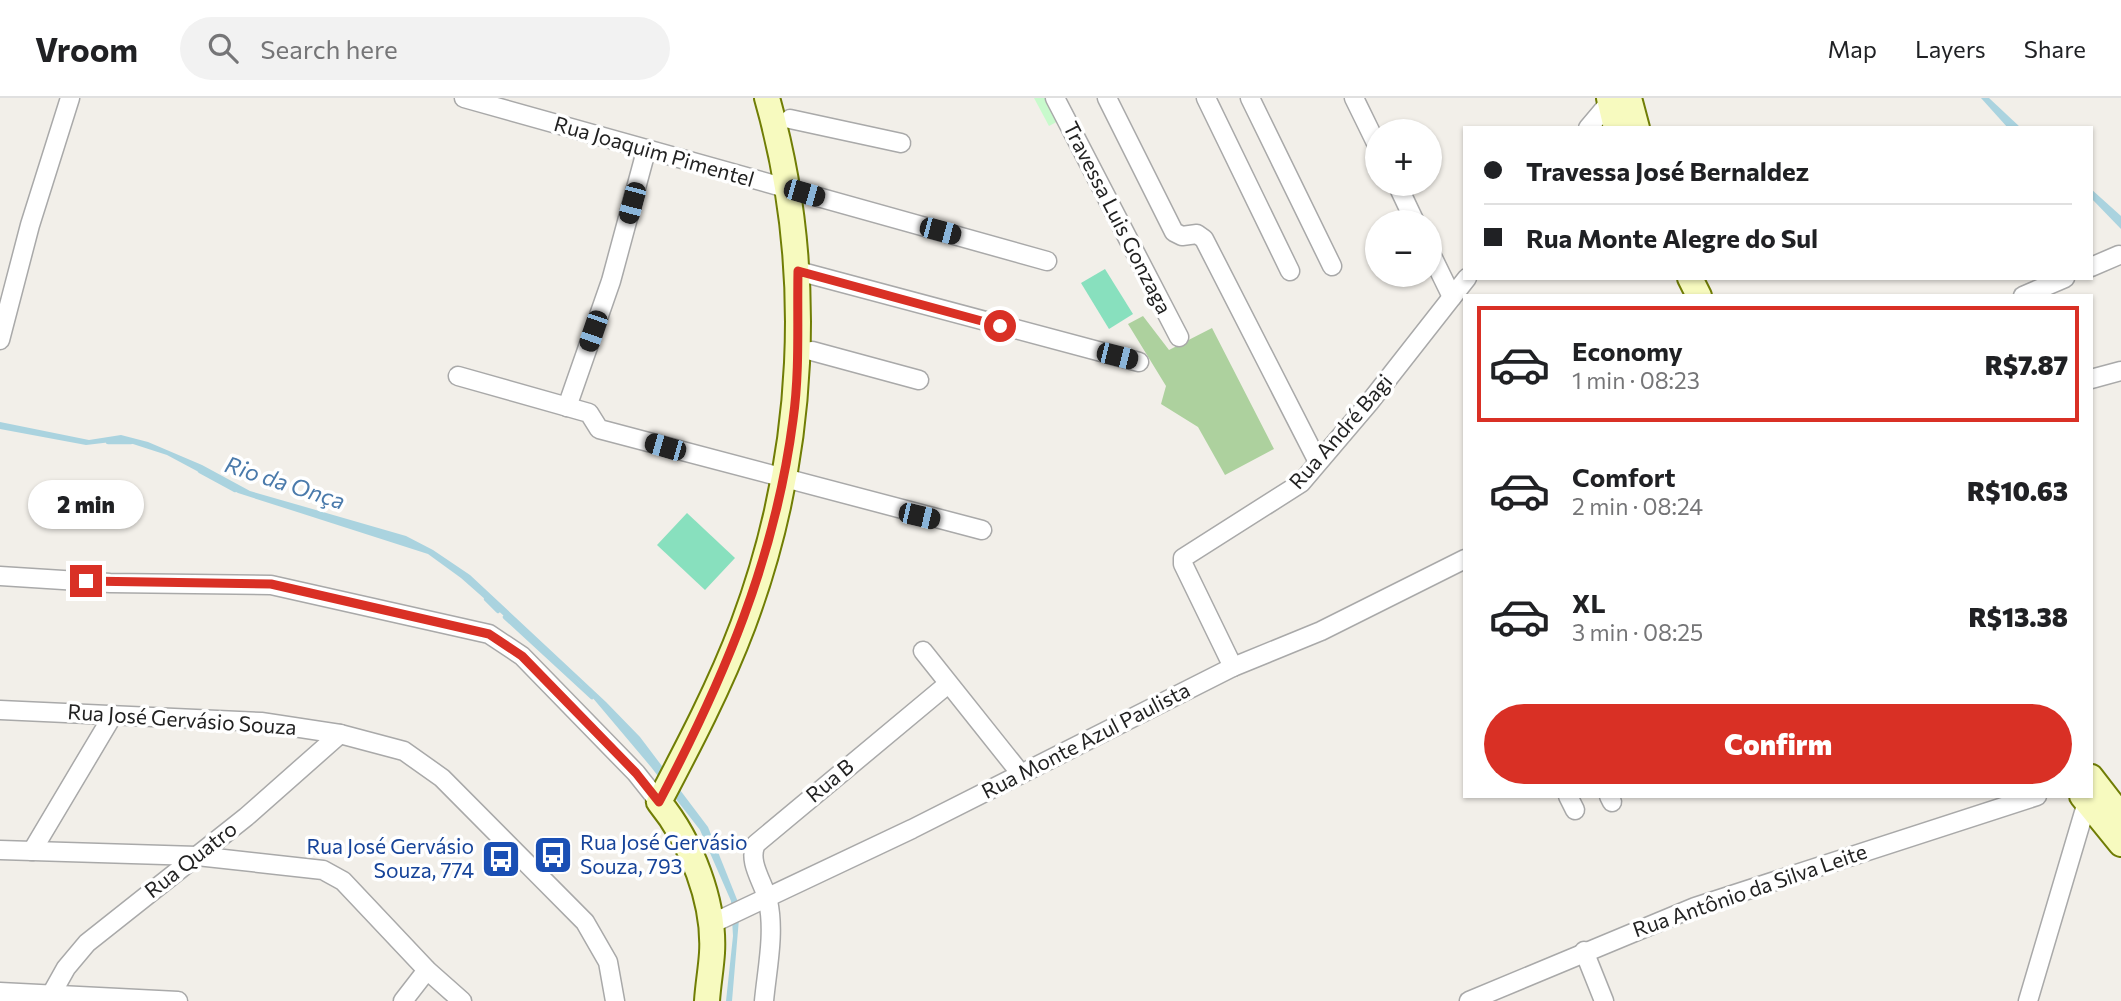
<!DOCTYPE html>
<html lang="en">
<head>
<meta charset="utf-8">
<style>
	body { margin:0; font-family:Commissioner,sans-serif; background:#f2f2f2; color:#202124; height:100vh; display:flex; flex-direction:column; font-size:26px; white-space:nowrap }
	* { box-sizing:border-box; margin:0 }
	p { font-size:23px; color:#757577 }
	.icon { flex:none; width:38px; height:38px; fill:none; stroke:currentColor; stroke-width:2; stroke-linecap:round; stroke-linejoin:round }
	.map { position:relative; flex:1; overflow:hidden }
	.side { position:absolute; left:1463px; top:196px; width:630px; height:504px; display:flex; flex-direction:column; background:#fff; border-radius:0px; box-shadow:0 2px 5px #0004 }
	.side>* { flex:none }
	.banner { position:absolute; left:1463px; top:28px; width:630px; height:154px; border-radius:0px; box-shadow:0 2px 5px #0004; display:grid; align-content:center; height:154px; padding:0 21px; background:#fff }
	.tools { position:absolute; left:1365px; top:21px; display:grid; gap:14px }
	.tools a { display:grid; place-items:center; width:77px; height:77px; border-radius:50%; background:#fff; box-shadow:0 2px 5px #0004; font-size:35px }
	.end { position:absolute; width:32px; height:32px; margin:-16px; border:9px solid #d93025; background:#fff; box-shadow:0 0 0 4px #fff }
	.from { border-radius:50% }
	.bubble { position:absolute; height:49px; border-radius:24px; background:#fff; box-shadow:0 2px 5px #0004; font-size:23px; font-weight:800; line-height:49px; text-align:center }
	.car { position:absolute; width:21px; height:42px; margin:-21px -10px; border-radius:9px; box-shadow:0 0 5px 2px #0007; background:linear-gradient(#222 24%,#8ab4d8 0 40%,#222 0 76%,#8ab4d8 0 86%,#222 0) }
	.banner b { display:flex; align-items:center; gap:24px; height:66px; font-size:26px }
	.banner b+b { border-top:2px solid #e0e0e0 }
	.banner i { width:18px; height:18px; background:#202124 }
	ul { padding:12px 0 0; list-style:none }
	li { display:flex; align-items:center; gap:21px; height:116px; margin:0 14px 10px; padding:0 7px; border:4px solid transparent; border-radius:0px }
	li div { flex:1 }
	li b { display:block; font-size:26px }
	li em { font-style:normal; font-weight:800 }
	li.selected { border-color:#d93025 }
	li>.icon { width:63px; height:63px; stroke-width:1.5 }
	.cta { display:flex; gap:14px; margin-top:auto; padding:14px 21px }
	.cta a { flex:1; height:80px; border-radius:42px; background:#d93025; color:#fff; font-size:28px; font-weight:800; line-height:80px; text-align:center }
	header { display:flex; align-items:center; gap:42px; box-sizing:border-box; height:98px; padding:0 35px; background:#fff; border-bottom:2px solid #e0e0e0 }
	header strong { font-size:33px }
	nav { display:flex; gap:38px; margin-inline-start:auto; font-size:24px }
	.search { width:490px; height:63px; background:#f2f2f2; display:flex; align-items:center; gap:18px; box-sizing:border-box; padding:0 24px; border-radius:38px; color:#757577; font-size:26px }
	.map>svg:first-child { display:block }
</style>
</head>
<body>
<header>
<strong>Vroom</strong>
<div class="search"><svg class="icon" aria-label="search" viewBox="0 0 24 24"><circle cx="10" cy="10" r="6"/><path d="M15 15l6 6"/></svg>Search here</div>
<nav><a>Map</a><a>Layers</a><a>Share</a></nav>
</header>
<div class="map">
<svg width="2121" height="903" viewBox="0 0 2121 903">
	<rect width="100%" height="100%" fill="#f2efe9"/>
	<polygon fill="#add19e" points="1143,218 1169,252 1212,230 1274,351 1225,377 1198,329 1161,306 1166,288 1128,226"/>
	<polygon fill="#c8facc" points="1034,0 1053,0 1064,20 1049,28"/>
	<g fill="#88e0be">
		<polygon points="1105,171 1133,216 1109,231 1081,185"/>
		<polygon points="687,415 735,460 705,492 657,447"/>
	</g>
	<g fill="#aad3df">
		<polygon points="1981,0 1989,0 2021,30 2008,30"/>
		<polygon points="2091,91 2121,118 2121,131 2091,100"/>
		<polygon points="0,324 89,342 121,337 148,344 202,367 250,393 406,438 433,452 470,477 606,604 640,639 708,729 740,809 732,903 726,903 733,838 731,803 700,732 651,669 581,586 461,480 428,456 238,395 167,357 133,346 120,343 86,347 0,331"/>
	</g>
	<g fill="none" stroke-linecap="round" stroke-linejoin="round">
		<g stroke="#aad3df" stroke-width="4.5">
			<polyline points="108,344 131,344"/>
			<polyline points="200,373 235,392"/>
			<polyline points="486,501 498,513"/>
			<polyline points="505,519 592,599"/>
		</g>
		<g stroke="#a9a9a9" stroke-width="21">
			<g id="street">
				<polyline points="464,0 1047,163"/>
				<polyline points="1055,0 1179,239"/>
				<polyline points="1107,0 1174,134 1182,138 1197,136 1204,141 1317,362"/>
				<polyline points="1206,0 1290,173"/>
				<polyline points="1250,0 1332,168"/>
				<polyline points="1354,0 1377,47"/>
				<polyline points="790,21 901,45"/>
				<polyline points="1588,30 1610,4 1618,2"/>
				<polyline points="1397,86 1415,124"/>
				<polyline points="1430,154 1452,199"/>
				<polyline points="2091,169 2119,157"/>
				<polyline points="798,173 1139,264"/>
				<polyline points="2023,198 2065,180"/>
				<polyline points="0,242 30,127 70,0"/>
				<polyline points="812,253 919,282"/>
				<polyline points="458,278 589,315 599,331 982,432"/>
				<polyline points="2091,281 2121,273"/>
				<polyline points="567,309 611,183 646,53"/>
				<polyline points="0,478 110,485 271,487 489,536 522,558 636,675 659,704"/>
				<polyline points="923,553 1021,676"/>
				<polyline points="1233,569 1183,466 1183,460 1301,385 1369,305 1467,180"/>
				<polyline points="0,612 261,624 340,636 404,653 442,680 585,824 608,864 615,903"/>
				<polyline points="1568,698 1575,712"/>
				<polyline points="1609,698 1612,704"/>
				<polyline points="0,752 197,758 323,772 343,783 427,872 462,903"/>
				<polyline points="32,753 113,617"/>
				<polyline points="709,827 912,731 1233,569 1321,533 1465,461"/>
				<polyline points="1584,853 1604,903"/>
				<polyline points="0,894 178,903"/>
				<polyline points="52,895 66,870 87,845 246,719 340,636"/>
				<polyline points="403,903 427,872"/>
				<path d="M764,903C767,871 775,835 768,803C764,785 747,764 756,746L948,586"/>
				<polyline points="1469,903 1695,809 2037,698"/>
				<polyline points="2028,903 2087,704 2094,698"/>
			</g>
		</g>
		<g stroke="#707d05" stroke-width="28">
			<g id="secondary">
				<polyline points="1609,0 1616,30"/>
				<polyline points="1629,0 1637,30"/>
				<polyline points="1690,180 1699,198"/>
				<polyline points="2091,679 2121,718"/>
				<polyline points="2082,698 2121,746"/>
				<path d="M707,903C708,887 711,871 712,855C715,804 691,743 659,704C689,647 720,588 743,527C806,359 816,172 767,0"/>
			</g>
		</g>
		<use href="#street" stroke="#fff" stroke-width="18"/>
		<use href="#secondary" stroke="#f7fabf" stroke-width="24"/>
	</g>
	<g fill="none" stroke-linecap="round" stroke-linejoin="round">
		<path stroke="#d93025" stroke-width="9" d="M86,483L271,486L489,536L522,558L636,675L659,704C724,581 775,461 793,322C800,273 797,223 798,173L1000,228"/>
	</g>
	<defs>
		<g id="bus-square" transform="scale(2.0125)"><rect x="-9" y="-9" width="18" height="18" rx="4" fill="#1a4fb4" stroke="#fff"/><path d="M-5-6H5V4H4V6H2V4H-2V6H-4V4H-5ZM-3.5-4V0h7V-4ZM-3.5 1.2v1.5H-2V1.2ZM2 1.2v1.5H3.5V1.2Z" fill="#fff"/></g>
	</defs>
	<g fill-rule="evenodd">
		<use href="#bus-square" x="553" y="757"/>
		<use href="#bus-square" x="501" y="761"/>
	</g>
	<g text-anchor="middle" stroke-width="7" stroke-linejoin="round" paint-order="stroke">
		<g font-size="21" fill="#222" stroke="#fff">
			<text transform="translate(654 54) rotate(16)" y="7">Rua Joaquim Pimentel</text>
			<text transform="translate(1117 120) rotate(63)" y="7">Travessa Luis Gonzaga</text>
			<text transform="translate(1341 334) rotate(-49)" y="7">Rua André Bagi</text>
			<text transform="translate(182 622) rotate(4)" y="7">Rua José Gervásio Souza</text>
			<text transform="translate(1086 643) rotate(-27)" y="7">Rua Monte Azul Paulista</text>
			<text transform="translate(830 683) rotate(-40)" y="7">Rua B</text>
			<text transform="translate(191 762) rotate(-38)" y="7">Rua Quatro</text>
			<text transform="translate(1750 793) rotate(-19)" y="7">Rua Antônio da Silva Leite</text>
		</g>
		<g font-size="21" fill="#164399" stroke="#fff" text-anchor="start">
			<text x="580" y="752">Rua José Gervásio<tspan x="580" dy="24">Souza, 793</tspan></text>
			<text x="474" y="756" text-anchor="end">Rua José Gervásio<tspan x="474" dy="24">Souza, 774</tspan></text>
		</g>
		<g font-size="23" font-style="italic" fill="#4a7aab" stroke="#fff">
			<text transform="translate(285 385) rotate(18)" y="8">Rio da Onça</text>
		</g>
	</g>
</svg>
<div class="tools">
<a>+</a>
<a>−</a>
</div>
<i class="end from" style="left:1000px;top:228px"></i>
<i class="end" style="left:86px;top:483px"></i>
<div class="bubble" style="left:28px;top:382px;width:116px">2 min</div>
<i class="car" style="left:804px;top:95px;rotate:106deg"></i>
<i class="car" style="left:632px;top:105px;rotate:195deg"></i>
<i class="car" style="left:940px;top:133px;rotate:105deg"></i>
<i class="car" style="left:593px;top:233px;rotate:199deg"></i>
<i class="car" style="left:1117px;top:258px;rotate:104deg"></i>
<i class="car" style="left:665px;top:349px;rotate:286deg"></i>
<i class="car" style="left:919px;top:418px;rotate:103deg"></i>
<div class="banner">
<b><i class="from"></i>Travessa José Bernaldez</b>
<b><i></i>Rua Monte Alegre do Sul</b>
</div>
<section class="side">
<ul>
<li class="selected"><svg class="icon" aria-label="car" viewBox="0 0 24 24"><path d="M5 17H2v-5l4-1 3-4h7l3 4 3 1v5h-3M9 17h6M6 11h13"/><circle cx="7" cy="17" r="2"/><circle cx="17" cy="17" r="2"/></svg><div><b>Economy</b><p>1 min · 08:23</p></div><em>R$7.87</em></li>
<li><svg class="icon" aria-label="car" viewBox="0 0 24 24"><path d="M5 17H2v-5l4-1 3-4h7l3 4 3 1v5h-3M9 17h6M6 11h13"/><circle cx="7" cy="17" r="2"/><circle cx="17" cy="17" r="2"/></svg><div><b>Comfort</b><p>2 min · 08:24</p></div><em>R$10.63</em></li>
<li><svg class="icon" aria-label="car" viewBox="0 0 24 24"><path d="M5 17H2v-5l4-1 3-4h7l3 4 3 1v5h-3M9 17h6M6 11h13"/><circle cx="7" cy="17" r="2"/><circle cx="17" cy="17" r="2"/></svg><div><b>XL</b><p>3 min · 08:25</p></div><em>R$13.38</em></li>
</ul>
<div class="cta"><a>Confirm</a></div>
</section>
</div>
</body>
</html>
